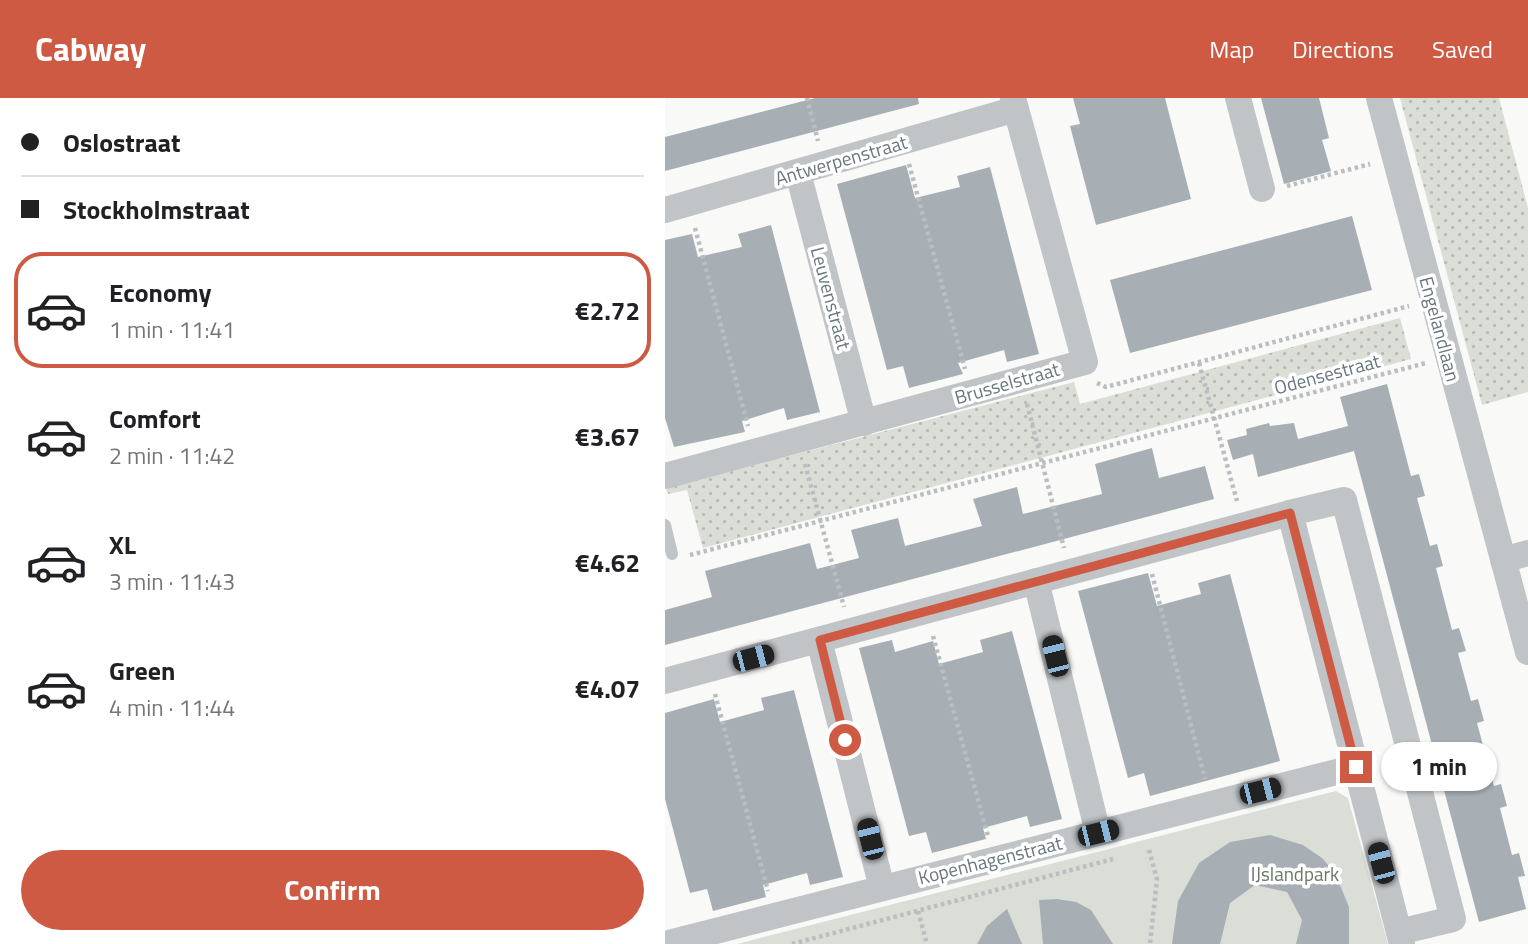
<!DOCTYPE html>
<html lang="en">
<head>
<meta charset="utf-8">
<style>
	body { margin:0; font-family:"Titillium Web",sans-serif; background:#f6f6f6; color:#202124; height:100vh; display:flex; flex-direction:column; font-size:26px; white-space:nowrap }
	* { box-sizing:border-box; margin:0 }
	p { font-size:23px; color:#757577 }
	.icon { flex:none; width:38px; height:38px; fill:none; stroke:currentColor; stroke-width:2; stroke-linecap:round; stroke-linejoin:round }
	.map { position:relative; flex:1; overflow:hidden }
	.panel { display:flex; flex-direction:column; background:#fff; width:665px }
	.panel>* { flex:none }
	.banner { display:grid; align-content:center; height:154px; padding:0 21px; background:#fff }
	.end { position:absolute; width:32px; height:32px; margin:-16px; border:9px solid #ce5a43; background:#fff; box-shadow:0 0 0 4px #fff }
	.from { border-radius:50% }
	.bubble { position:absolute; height:49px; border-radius:24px; background:#fff; box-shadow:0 2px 5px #0004; font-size:23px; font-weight:700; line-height:49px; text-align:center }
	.car { position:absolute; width:21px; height:42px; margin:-21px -10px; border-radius:9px; box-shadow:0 0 5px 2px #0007; background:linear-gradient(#222 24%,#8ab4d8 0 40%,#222 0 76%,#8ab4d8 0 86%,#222 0) }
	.banner b { display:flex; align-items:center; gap:24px; height:66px; font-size:26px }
	.banner b+b { border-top:2px solid #e0e0e0 }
	.banner i { width:18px; height:18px; background:#202124 }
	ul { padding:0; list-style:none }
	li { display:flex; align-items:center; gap:21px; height:116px; margin:0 14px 10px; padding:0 7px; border:4px solid transparent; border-radius:28px }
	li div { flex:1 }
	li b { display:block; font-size:26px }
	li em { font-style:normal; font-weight:700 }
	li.selected { border-color:#ce5a43 }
	li>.icon { width:63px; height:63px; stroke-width:1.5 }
	.primary-button { display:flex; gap:14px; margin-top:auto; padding:14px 21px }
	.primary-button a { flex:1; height:80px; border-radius:42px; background:#ce5a43; color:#fff; font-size:28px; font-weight:700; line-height:80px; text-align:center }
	header { display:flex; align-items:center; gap:42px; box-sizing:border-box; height:98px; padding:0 35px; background:#ce5a43; color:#fff }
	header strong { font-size:33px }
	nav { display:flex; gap:38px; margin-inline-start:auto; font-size:24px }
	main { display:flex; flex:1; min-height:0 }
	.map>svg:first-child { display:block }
</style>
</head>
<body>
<header>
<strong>Cabway</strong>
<nav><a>Map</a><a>Directions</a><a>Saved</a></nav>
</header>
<main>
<section class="panel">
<div class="banner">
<b><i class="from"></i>Oslostraat</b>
<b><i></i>Stockholmstraat</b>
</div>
<ul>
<li class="selected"><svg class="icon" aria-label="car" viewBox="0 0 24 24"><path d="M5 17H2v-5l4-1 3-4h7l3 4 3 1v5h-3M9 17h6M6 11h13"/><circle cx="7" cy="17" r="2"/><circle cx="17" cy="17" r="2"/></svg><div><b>Economy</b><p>1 min · 11:41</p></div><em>€2.72</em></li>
<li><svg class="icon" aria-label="car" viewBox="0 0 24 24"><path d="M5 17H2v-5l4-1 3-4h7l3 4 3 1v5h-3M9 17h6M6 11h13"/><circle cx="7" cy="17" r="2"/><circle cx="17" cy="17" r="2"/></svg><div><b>Comfort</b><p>2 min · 11:42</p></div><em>€3.67</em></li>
<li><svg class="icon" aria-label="car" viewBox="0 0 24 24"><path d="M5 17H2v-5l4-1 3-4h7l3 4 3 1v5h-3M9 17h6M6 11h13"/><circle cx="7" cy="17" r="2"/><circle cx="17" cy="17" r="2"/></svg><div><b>XL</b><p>3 min · 11:43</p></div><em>€4.62</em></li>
<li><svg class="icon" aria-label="car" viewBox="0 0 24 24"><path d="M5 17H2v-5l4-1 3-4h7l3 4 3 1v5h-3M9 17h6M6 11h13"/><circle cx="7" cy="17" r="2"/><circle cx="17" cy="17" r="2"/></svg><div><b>Green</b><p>4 min · 11:44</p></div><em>€4.07</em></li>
</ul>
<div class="primary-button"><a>Confirm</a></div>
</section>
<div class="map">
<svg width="863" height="846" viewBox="0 0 863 846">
	<defs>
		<pattern id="grass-dots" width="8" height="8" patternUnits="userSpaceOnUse" patternTransform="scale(1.75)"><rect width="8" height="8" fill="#daded7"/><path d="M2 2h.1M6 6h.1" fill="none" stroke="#b5b9b4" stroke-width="1.8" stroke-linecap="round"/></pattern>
	</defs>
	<rect width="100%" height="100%" fill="#f9f9f8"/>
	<g fill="url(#grass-dots)">
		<polygon points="735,0 834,0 863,110 863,294 817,307"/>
		<polygon points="735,220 746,261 38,450 22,392 3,396 1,390 409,284 415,306"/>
	</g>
	<polygon fill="#daded7" points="671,693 683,700 723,846 72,846"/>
	<g fill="#a7afb4">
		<polygon points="150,0 253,0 254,6 0,73 0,39"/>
		<polygon points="408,0 500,0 526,101 431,127 405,28 415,26"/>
		<polygon points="596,0 654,0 664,40 657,42 666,73 619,86"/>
		<polygon points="241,67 250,100 295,89 292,78 325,69 374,256 342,264 339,252 293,265 298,276 244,290 238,268 222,272 172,86"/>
		<polygon points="687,118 707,192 465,255 445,182"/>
		<polygon points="106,127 155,314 122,322 119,310 77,323 80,334 9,349 0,320 0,142 27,136 33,159 77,149 73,136"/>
		<polygon points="722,286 746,378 754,376 760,398 752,400 765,448 772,446 778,468 771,470 787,532 794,530 801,553 793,555 806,603 813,601 819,623 812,625 829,688 836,686 842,708 835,710 847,757 854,755 860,778 853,779 861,811 814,824 689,353 593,379 588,356 568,362 562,342 582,337 581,331 604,325 605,328 629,325 633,341 683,328 675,299"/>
		<polygon points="487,350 494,380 540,368 549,401 0,547 0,512 47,499 40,473 145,445 152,471 194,460 186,432 233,420 240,448 317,428 308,401 352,389 358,416 437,396 430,366"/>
		<polygon points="483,475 492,508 536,496 533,485 565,476 615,663 485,698 479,675 463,680 413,493"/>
		<polygon points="347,533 397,721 365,729 362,718 318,730 321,741 267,755 261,734 244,738 194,550 227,542 230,554 268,543 274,566 318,554 315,542"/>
		<polygon points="129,592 178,779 145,787 142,775 98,787 101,799 48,813 42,791 25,795 0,701 0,615 49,601 55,624 99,612 96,600"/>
		<polygon points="605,737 638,747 657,760 670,775 684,809 684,846 631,846 637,822 622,794 590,787 565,805 555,846 507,846 513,803 534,765 565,744"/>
		<polygon points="392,801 411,804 426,812 448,846 378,846 374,802"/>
		<polygon points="342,811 357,846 312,846 322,828"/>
	</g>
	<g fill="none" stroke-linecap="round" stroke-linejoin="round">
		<g stroke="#babec0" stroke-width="4.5" stroke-dasharray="3.5 3.5" stroke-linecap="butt">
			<polyline points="142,0 153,43"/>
			<polyline points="244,66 300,271"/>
			<polyline points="622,88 705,66"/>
			<polyline points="30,130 83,328"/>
			<polyline points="534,265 572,403"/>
			<polyline points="432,285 441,289 744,208"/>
			<polyline points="362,306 399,450"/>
			<polyline points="140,366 179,509"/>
			<polyline points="25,457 761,265"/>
			<polyline points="487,476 540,681"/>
			<polyline points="268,538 323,738"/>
			<polyline points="50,596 103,793"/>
			<polyline points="484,752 492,781 485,846"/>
			<polyline points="253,813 262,846"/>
			<polyline points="127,846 448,761"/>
		</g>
		<polyline stroke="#c0c4c7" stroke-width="12" points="0,427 7,456"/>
		<g stroke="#c0c4c7" stroke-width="26">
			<polyline points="573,0 597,91"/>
			<polyline points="714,0 863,554"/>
			<polyline points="133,75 199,325"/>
			<polyline points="0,112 351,11"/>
			<polyline points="0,378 420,264 348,0"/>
			<polyline points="625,415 679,402 788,821 734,834"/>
			<polyline points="838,462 863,455"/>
			<polyline points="371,483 433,735"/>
			<polyline points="154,542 217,790"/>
			<polyline points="0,583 625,415 737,846"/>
			<polyline points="0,846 691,669"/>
		</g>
	</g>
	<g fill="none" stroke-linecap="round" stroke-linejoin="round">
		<polyline stroke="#ce5a43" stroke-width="9" points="180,642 155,542 625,415 691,669"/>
	</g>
	<g text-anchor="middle" stroke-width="7" stroke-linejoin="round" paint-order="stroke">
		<g font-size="19" fill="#68777f" stroke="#fff">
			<text transform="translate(176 62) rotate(-16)" y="7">Antwerpenstraat</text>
			<text transform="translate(166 200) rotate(75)" y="7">Leuvenstraat</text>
			<text transform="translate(775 231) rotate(75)" y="7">Engelandlaan</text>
			<text transform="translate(662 276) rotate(-15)" y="7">Odensestraat</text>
			<text transform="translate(342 285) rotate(-16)" y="7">Brusselstraat</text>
			<text transform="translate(325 762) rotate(-14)" y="7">Kopenhagenstraat</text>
		</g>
		<g font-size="19" fill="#6a7866" stroke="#fff">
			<text x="630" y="783">IJslandpark</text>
		</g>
	</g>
</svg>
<i class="end from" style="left:180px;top:642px"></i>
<i class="end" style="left:691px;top:669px"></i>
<div class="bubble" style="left:716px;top:644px;width:116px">1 min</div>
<i class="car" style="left:390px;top:558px;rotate:346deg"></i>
<i class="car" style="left:88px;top:560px;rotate:75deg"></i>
<i class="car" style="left:595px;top:693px;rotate:76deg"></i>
<i class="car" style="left:433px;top:735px;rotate:76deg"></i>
<i class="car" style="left:205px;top:741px;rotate:346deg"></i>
<i class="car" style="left:716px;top:765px;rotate:345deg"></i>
</div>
</main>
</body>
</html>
